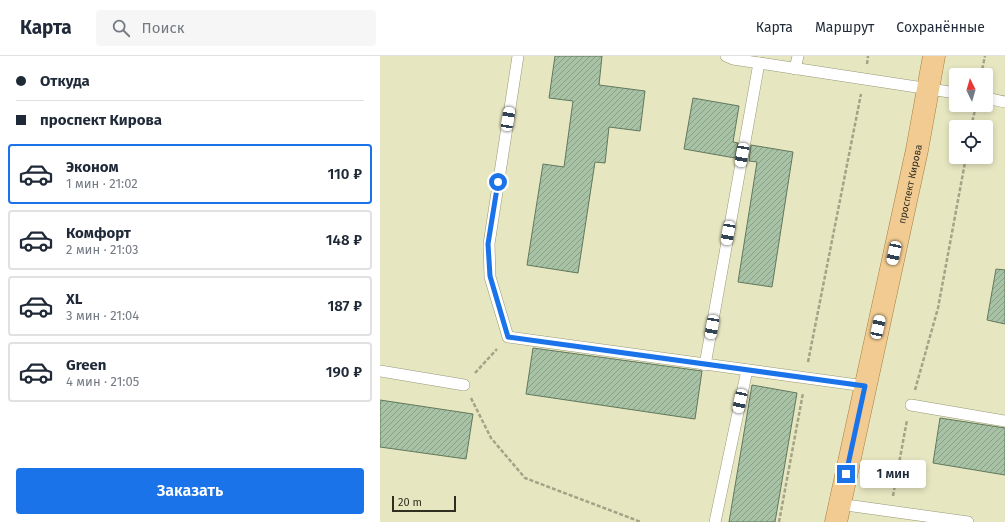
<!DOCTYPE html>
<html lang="ru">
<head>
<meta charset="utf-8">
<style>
	body { margin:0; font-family:"Fira Sans",sans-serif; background:#f6f6f7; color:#1f2937; height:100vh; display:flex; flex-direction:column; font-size:15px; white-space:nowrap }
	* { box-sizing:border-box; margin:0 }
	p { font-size:13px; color:#747a83 }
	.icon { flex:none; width:22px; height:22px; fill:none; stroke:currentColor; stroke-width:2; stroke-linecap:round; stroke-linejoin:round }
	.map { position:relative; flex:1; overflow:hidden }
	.sheet { display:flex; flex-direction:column; background:#fff; width:380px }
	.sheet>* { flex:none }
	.guide { display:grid; align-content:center; height:88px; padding:0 16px; background:#fff }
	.needle { width:26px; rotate:355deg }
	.tools { position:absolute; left:569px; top:12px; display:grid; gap:8px }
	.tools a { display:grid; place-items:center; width:44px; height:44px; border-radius:4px; background:#fff; box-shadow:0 2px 6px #0003; font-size:20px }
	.scale { position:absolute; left:12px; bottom:10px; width:64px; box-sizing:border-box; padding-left:4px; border:2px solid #2f2f21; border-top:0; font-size:11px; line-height:14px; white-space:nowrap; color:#2f2f21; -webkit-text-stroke:3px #e6e6c1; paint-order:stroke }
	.end { position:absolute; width:18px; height:18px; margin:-9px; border:5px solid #1a73e8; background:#fff; box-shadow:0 0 0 2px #fff }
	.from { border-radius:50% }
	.bubble { position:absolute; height:28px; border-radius:4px; background:#fff; box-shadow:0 2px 6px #0003; font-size:13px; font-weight:600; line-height:28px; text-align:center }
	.car { position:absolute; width:12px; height:24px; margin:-12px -6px; border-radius:5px; box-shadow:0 0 3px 1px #0007; background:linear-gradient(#fff 24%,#345 0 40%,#fff 0 76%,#345 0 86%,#fff 0) }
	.guide b { display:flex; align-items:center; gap:14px; height:38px; font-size:15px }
	.guide b+b { border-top:1px solid #e0e1e3 }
	.guide i { width:10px; height:10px; background:#1f2937 }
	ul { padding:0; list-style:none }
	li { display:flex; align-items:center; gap:12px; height:60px; margin:0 8px 6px; padding:0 8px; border:2px solid #e0e1e3; border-radius:4px }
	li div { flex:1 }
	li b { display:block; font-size:15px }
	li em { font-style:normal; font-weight:600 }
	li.current { border-color:#1a73e8 }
	li>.icon { width:36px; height:36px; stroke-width:1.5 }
	.button { display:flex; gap:8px; margin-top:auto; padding:8px 16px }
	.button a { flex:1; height:46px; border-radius:4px; background:#1a73e8; color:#fff; font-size:16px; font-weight:600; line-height:46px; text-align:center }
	header { display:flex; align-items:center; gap:24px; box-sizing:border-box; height:56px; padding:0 20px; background:#fff; border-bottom:1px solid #e0e1e3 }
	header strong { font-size:19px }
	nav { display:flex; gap:22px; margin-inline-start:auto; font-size:14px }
	.search { width:280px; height:36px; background:#f6f6f7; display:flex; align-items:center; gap:10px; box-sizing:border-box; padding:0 14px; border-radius:4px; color:#747a83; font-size:15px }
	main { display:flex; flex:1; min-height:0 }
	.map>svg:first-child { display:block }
</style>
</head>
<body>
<header>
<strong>Карта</strong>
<div class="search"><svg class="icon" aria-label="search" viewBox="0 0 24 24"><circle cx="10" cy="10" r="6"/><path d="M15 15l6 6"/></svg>Поиск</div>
<nav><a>Карта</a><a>Маршрут</a><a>Сохранённые</a></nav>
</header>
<main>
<section class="sheet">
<div class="guide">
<b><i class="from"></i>Откуда</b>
<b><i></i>проспект Кирова</b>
</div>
<ul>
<li class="current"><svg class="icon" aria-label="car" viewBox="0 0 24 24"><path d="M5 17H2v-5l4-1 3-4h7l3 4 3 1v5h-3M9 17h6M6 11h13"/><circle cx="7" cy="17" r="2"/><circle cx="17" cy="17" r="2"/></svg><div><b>Эконом</b><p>1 мин · 21:02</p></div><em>110 ₽</em></li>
<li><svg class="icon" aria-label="car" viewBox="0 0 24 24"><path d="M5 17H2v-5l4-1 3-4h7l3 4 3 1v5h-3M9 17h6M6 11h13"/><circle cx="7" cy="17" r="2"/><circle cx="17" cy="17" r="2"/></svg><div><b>Комфорт</b><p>2 мин · 21:03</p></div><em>148 ₽</em></li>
<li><svg class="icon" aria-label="car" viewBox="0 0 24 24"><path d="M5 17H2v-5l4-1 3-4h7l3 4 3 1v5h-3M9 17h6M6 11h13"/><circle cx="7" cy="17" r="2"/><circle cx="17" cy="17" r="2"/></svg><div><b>XL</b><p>3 мин · 21:04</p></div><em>187 ₽</em></li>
<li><svg class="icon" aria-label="car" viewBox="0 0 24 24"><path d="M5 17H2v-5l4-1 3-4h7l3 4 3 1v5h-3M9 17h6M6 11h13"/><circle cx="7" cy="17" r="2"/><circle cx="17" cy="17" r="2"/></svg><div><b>Green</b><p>4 мин · 21:05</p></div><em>190 ₽</em></li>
</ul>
<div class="button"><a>Заказать</a></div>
</section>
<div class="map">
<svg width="625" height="466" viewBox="0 0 625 466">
	<defs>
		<pattern id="building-hatch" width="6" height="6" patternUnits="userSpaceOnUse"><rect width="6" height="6" fill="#a8c2a5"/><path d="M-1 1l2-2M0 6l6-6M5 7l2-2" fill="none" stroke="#899e86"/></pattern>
	</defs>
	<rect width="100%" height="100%" fill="#e6e6c1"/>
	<g fill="url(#building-hatch)" stroke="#61785d">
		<polygon points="175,0 222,0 219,29 265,35 260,75 229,71 225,107 215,106 198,217 147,209 163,108 184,111 193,45 169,42"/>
		<polygon points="313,42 359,50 353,86 358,87 355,102 304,93"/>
		<polygon points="371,89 413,96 392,231 358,226 377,106 369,105"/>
		<polygon points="616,213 625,214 625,268 607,264"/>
		<polygon points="153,292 322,315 315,363 146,338"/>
		<polygon points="372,329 417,337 395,466 349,466"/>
		<polygon points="0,344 93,358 86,403 0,391"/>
		<polygon points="560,362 625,372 625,419 553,407"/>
	</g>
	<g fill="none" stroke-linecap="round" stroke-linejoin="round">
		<g stroke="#979875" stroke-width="12">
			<g id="lane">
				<polyline points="138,0 109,188 110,221 128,281 485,330"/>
				<polyline points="346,0 353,3 576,37"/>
				<polyline points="415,13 418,0"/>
				<polyline points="606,42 625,46"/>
				<polyline points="325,309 379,7"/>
				<polyline points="0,315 84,329"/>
				<polyline points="531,349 625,365"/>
				<polyline points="459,448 588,466"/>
				<polyline points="335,466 367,314"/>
			</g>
		</g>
		<g stroke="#a77e3c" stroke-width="23">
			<g id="primary">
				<path id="s1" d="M456,466L537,94L554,0"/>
			</g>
		</g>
		<g stroke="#a3a386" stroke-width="2.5" stroke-dasharray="4 2" stroke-linecap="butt">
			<polyline points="487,8 488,0"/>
			<polyline points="601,19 605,0"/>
			<polyline points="591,71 595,54"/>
			<polyline points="428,306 481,38"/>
			<polyline points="95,317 117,293"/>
			<polyline points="535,334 558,252 586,101"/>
			<polyline points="91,342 111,382 145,422 261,466"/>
			<polyline points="513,440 527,364"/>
			<polyline points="399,466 423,337"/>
		</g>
		<use href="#lane" stroke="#fff" stroke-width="11"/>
		<use href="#primary" stroke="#f1cb92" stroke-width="22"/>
	</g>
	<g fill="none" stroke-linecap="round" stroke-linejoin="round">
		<polyline stroke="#1a73e8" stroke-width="5" points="118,126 108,188 110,220 128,281 485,330 466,418"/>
	</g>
	<g text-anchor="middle" stroke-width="3" stroke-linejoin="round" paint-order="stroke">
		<g font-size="10" fill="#2f2f21" stroke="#e6e6c1">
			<text dy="4" stroke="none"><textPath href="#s1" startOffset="346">проспект Кирова</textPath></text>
		</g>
	</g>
</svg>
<div class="tools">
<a><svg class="needle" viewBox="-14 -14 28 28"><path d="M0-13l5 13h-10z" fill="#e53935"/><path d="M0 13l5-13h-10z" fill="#747a83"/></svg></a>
<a><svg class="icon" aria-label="locate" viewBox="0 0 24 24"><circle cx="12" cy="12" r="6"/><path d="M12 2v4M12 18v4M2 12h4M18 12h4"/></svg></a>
</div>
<div class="scale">20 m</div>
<i class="end from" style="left:118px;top:126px"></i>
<i class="end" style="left:466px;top:418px"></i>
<div class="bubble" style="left:480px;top:404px;width:66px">1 мин</div>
<i class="car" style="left:128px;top:63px;rotate:9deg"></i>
<i class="car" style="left:362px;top:99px;rotate:190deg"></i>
<i class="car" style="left:348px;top:177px;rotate:190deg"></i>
<i class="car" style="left:514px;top:197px;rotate:192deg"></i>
<i class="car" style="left:332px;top:271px;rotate:190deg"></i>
<i class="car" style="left:498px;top:271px;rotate:12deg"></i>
<i class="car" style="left:360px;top:345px;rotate:192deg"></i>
</div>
</main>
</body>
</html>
